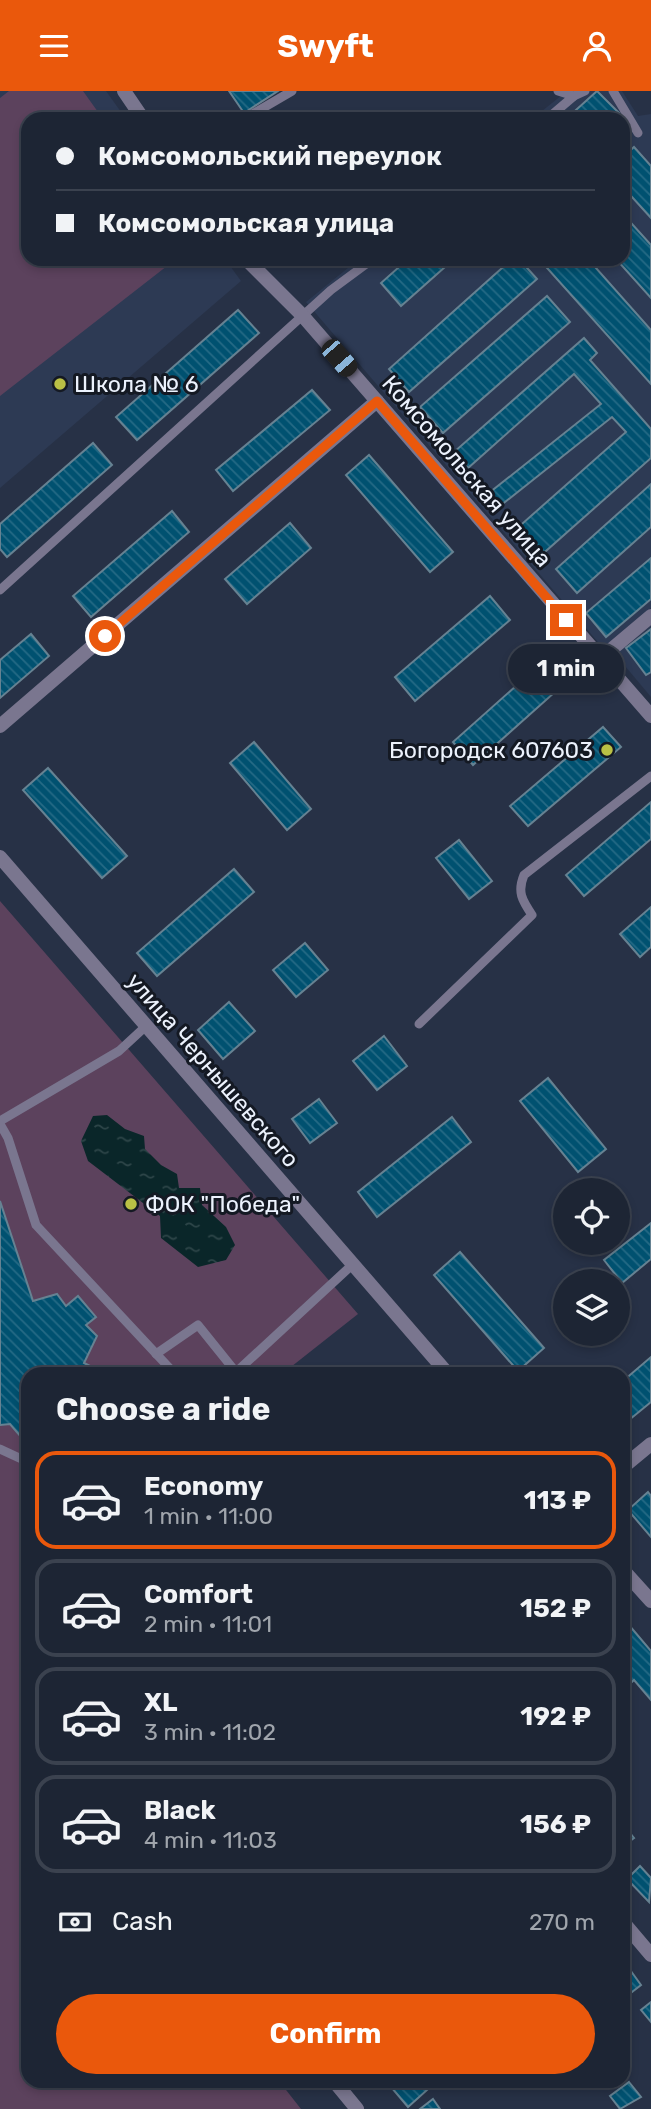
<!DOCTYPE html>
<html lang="en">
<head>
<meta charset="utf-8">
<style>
	body { margin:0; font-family:Rubik,sans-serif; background:#2a3140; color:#f1f3f6; height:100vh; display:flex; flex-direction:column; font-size:26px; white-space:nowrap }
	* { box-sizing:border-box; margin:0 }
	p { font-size:23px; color:#a0a5ac }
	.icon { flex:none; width:38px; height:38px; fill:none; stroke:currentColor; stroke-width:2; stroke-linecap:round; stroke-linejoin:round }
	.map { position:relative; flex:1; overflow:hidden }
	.drawer { position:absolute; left:21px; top:1276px; width:609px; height:721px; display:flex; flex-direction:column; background:#1d2534; border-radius:21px; box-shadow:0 4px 10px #0003,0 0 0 2px #3b424f }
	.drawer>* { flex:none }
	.top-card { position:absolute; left:21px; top:21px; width:609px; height:154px; border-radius:21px; box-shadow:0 4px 10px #0003,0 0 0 2px #3b424f; display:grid; align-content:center; height:154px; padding:0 35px; background:#1d2534 }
	.controls { position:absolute; left:553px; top:1087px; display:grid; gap:14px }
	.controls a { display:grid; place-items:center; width:77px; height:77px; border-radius:50%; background:#1d2534; box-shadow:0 4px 10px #0003,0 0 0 2px #3b424f; font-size:35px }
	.end { position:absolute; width:32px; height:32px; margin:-16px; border:9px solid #ea580c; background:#fff; box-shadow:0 0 0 4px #fff }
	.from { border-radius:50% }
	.bubble { position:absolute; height:49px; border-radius:24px; background:#1d2534; box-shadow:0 4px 10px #0003,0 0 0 2px #3b424f; font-size:23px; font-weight:700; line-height:49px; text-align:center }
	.car { position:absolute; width:21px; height:42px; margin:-21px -10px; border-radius:9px; box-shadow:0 0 5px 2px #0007; background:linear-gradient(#222 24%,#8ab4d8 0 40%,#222 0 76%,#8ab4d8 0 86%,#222 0) }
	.top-card b { display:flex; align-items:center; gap:24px; height:66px; font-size:26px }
	.top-card b+b { border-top:2px solid #3b424f }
	.top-card i { width:18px; height:18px; background:#f1f3f6 }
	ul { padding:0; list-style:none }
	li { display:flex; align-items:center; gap:21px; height:98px; margin:0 14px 10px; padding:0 21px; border:4px solid #3b424f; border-radius:21px }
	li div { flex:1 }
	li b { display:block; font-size:26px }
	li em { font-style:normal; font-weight:700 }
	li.active { border-color:#ea580c }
	li>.icon { width:63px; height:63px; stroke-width:1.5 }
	h2 { padding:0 35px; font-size:32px; line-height:84px }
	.pay { display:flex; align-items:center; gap:18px; height:77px; padding:0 35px; font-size:26px }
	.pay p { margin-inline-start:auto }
	.cta { display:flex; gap:14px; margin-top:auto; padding:14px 35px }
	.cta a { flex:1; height:80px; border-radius:42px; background:#ea580c; color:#fff; font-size:28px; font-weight:700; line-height:80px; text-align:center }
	header { display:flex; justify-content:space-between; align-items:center; height:91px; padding:0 35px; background:#ea580c; color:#fff; font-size:32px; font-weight:700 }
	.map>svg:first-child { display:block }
</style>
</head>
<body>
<header><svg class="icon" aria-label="menu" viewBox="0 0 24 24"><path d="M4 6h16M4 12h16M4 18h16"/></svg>Swyft<svg class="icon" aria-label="person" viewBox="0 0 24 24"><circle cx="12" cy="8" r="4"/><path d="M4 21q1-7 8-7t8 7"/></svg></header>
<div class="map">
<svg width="651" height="2018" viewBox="0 0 651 2018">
	<defs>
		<pattern id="water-ripples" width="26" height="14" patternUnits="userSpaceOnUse" patternTransform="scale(1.75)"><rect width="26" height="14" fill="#0a2629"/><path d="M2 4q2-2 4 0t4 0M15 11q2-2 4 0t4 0" fill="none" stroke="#2e4649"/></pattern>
		<pattern id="building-back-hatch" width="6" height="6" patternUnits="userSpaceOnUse" patternTransform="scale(1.75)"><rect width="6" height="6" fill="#005170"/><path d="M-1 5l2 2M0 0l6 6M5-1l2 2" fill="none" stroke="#256a85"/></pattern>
	</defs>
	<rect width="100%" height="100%" fill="#273146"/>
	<g fill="#2d3a54">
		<polygon points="0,0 106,0 126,28 28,28 28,168 225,168 241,190 0,397"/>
		<polygon points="567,0 622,0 638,25 651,23 651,517 603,557 306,211 359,168 623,168 623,28 532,28"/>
		<polygon points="651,534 651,606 615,563"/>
	</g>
	<g fill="#5c425d">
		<polygon points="9,0 83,0 103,28 28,28 28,168 176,168 0,305 0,7"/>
		<polygon points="0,810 358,1223 282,1283 28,1283 28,1990 279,1990 301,2018 0,2018"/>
	</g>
	<polygon fill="url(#water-ripples)" points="107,1024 125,1038 144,1045 145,1058 161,1074 177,1083 179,1097 200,1097 202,1114 226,1136 235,1154 226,1169 198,1176 161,1147 160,1125 88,1070 81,1050 93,1025"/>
	<g fill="url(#building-back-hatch)" stroke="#668292" stroke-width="2">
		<polygon points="229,0 278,0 244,22"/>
		<polygon points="597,0 619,22 612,28 566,28"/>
		<polygon points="634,56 651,75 651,127 623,96 623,66"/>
		<polygon points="623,123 651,154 651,207 616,168 623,168"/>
		<polygon points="408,168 454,168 401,215 381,192"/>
		<polygon points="512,168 519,168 537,188 409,301 389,278"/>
		<polygon points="539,168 588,168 651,239 651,293"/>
		<polygon points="547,205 570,231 443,342 420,316"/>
		<polygon points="238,219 259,242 137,349 116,326"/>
		<polygon points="584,247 597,262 590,269 651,338 651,367 538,467 514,440 626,341 612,326 495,419 484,406 601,313 574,283 468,377 454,361"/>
		<polygon points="312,299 330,319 233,400 216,379"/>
		<polygon points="93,352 112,374 7,466 0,458 0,433"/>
		<polygon points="369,364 453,461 430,481 346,384"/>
		<polygon points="651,393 651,436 577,502 556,478"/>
		<polygon points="172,420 189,441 91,526 73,505"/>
		<polygon points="290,432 311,457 247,513 225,488"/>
		<polygon points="651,467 651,508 606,546 586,522"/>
		<polygon points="490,505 510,529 415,610 395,586"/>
		<polygon points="651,538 651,581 646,584 626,557"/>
		<polygon points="31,543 49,565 0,607 0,569"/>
		<polygon points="544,570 564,593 473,674 453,651"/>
		<polygon points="603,636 621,656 528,735 510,715"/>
		<polygon points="254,651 311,718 287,739 230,672"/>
		<polygon points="48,677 127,765 102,787 23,699"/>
		<polygon points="651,711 651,748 584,805 566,784"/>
		<polygon points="459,749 492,790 469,808 436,767"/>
		<polygon points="234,778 254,801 157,885 137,862"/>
		<polygon points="651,816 651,856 640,866 620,843"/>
		<polygon points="305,852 328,879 296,906 273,879"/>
		<polygon points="229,911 255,940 223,968 198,939"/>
		<polygon points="384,945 407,975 377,999 353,970"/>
		<polygon points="548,987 606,1058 578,1081 520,1010"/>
		<polygon points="319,1008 337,1032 310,1052 292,1028"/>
		<polygon points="452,1026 471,1051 377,1126 358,1101"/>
		<polygon points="0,1110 33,1210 57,1203 66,1215 78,1205 96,1226 86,1234 97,1245 84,1272 106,1283 28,1283 28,1354 10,1333 0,1334"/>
		<polygon points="651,1132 651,1168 622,1192 604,1169"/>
		<polygon points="460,1161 544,1257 518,1280 434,1184"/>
		<polygon points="651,1266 651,1311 623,1334 623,1290"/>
		<polygon points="648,1401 651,1405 651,1446 628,1419"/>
		<polygon points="623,1527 651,1560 651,1609 634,1589 623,1599"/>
		<polygon points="623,1733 634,1747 623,1755"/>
		<polygon points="640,1775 651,1787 649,1811 627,1788"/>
		<polygon points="628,1876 641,1894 623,1908 623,1880"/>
		<polygon points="651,1911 651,1931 641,1919"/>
		<polygon points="386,1990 419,1990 427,1999 408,2016"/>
		<polygon points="629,1991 641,2006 620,2018 610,2005"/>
		<polygon points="433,2008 440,2018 420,2018"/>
	</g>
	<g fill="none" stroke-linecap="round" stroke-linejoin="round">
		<g stroke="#7a768f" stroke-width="9">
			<polyline points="558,0 574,5"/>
			<polyline points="613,0 638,42"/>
			<polyline points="244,28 292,0"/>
			<polyline points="547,28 574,5 585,0"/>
			<polyline points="0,499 331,199 373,168"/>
			<path d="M419,933L532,824C522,809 517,801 524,784L651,685"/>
			<polyline points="0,1030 119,960 145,936"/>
			<polyline points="0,1033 8,1047 36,1134 175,1283"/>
			<polyline points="156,1263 198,1234 235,1280"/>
			<polyline points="234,1283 352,1174"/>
			<polyline points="0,1358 28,1371"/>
		</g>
		<g stroke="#7a768f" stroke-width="14">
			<polyline points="124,0 143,28"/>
			<polyline points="246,168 302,224 651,625"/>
			<polyline points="600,568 651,525"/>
			<polyline points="0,635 377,310"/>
			<polyline points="0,766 448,1283"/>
			<polyline points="623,1376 651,1353"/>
			<polyline points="623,1479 651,1510"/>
			<polyline points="623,1831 651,1864"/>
			<polyline points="334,1990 357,2018"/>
		</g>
	</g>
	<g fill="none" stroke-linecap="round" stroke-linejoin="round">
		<polyline stroke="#ea580c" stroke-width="9" points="105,545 377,310 566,529"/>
	</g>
	<g fill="#bac045" stroke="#141923" stroke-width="2.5">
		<circle cx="60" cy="293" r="7"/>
		<circle cx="607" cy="659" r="7"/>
		<circle cx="131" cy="1113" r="7"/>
	</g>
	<g text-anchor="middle" stroke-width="6" stroke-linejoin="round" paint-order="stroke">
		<g font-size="23" fill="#ecf2fd" stroke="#141923" text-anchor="start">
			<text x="74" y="301">Школа № 6</text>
			<text x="593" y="667" text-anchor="end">Богородск 607603</text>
			<text x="145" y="1121">ФОК "Победа"</text>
		</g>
		<g font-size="23" fill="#ecf2fd" stroke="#141923">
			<text transform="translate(467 380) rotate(49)" y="8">Комсомольская улица</text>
			<text transform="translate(213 979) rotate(49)" y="8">улица Чернышевского</text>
		</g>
	</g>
</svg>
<div class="controls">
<a><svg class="icon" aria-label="locate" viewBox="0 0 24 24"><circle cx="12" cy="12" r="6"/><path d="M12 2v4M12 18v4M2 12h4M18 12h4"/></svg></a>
<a><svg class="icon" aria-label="layers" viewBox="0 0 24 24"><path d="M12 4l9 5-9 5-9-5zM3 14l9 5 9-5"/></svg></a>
</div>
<i class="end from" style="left:105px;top:545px"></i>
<i class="end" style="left:566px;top:529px"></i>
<div class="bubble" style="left:508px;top:553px;width:116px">1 min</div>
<i class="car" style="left:339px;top:267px;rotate:139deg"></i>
<div class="top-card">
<b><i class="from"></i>Комсомольский переулок</b>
<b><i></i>Комсомольская улица</b>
</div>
<section class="drawer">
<h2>Choose a ride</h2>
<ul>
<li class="active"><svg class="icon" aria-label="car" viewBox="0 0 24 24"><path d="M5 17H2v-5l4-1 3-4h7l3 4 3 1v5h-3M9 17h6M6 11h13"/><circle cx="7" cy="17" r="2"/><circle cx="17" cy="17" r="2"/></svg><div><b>Economy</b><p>1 min · 11:00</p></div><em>113 ₽</em></li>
<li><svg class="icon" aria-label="car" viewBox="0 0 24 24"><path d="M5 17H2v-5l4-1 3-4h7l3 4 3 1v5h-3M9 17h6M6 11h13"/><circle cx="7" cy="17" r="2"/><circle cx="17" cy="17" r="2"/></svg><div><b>Comfort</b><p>2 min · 11:01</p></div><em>152 ₽</em></li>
<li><svg class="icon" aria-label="car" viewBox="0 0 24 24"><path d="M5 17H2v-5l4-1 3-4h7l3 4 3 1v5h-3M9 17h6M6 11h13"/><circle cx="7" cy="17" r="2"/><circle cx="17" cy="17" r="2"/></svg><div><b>XL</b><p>3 min · 11:02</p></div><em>192 ₽</em></li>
<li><svg class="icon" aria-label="car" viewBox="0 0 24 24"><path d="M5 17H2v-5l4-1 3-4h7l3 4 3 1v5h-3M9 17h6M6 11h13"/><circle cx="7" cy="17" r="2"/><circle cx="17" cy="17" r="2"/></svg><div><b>Black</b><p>4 min · 11:03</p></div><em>156 ₽</em></li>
</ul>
<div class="pay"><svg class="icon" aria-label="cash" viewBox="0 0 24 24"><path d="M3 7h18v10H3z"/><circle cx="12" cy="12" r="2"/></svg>Cash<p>270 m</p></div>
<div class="cta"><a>Confirm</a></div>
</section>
</div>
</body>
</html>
